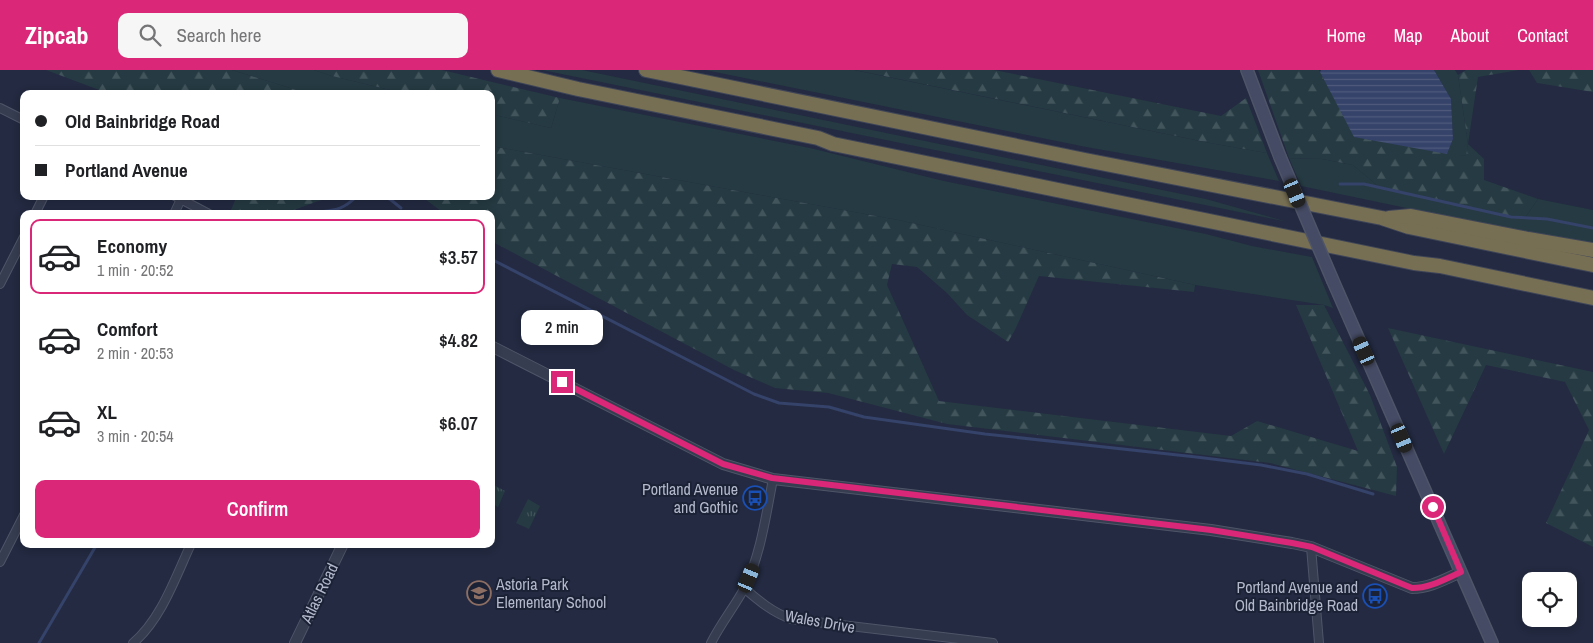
<!DOCTYPE html>
<html lang="en">
<head>
<meta charset="utf-8">
<style>
	body { margin:0; font-family:"Archivo Narrow",sans-serif; background:#f6f6f6; color:#202124; height:100vh; display:flex; flex-direction:column; font-size:19px; white-space:nowrap }
	* { box-sizing:border-box; margin:0 }
	p { font-size:16px; color:#757577 }
	.icon { flex:none; width:28px; height:28px; fill:none; stroke:currentColor; stroke-width:2; stroke-linecap:round; stroke-linejoin:round }
	.map { position:relative; flex:1; overflow:hidden }
	.panel { position:absolute; left:20px; top:140px; width:475px; height:338px; display:flex; flex-direction:column; background:#fff; border-radius:10px; box-shadow:0 2px 8px #0003 }
	.panel>* { flex:none }
	.hud { position:absolute; left:20px; top:20px; width:475px; height:110px; border-radius:10px; box-shadow:0 2px 8px #0003; display:grid; align-content:center; height:110px; padding:0 15px; background:#fff }
	.fabs { position:absolute; left:1522px; top:502px; display:grid; gap:10px }
	.fabs a { display:grid; place-items:center; width:55px; height:55px; border-radius:10px; background:#fff; box-shadow:0 2px 8px #0003; font-size:25px }
	.end { position:absolute; width:22px; height:22px; margin:-11px; border:6px solid #db2777; background:#fff; box-shadow:0 0 0 2px #fff }
	.from { border-radius:50% }
	.bubble { position:absolute; height:35px; border-radius:10px; background:#fff; box-shadow:0 2px 8px #0003; font-size:16px; font-weight:600; line-height:35px; text-align:center }
	.car { position:absolute; width:15px; height:30px; margin:-15px -8px; border-radius:6px; box-shadow:0 0 4px 1px #0007; background:linear-gradient(#222 24%,#8ab4d8 0 40%,#222 0 76%,#8ab4d8 0 86%,#222 0) }
	.hud b { display:flex; align-items:center; gap:18px; height:48px; font-size:19px }
	.hud b+b { border-top:1px solid #e0e0e0 }
	.hud i { width:12px; height:12px; background:#202124 }
	ul { padding:9px 0 0; list-style:none }
	li { display:flex; align-items:center; gap:15px; height:75px; margin:0 10px 8px; padding:0 5px; border:2px solid transparent; border-radius:10px }
	li div { flex:1 }
	li b { display:block; font-size:19px }
	li em { font-style:normal; font-weight:600 }
	li.active { border-color:#db2777 }
	li>.icon { width:45px; height:45px; stroke-width:1.5 }
	.primary-button { display:flex; gap:10px; margin-top:auto; padding:10px 15px }
	.primary-button a { flex:1; height:58px; border-radius:10px; background:#db2777; color:#fff; font-size:20px; font-weight:600; line-height:58px; text-align:center }
	header { display:flex; align-items:center; gap:30px; box-sizing:border-box; height:70px; padding:0 25px; background:#db2777; color:#fff }
	header strong { font-size:24px }
	nav { display:flex; gap:28px; margin-inline-start:auto; font-size:18px }
	.search { width:350px; height:45px; background:#f6f6f6; display:flex; align-items:center; gap:12px; box-sizing:border-box; padding:0 18px; border-radius:10px; color:#757577; font-size:19px }
	.map>svg:first-child { display:block }
</style>
</head>
<body>
<header>
<strong>Zipcab</strong>
<div class="search"><svg class="icon" aria-label="search" viewBox="0 0 24 24"><circle cx="10" cy="10" r="6"/><path d="M15 15l6 6"/></svg>Search here</div>
<nav><a>Home</a><a>Map</a><a>About</a><a>Contact</a></nav>
</header>
<div class="map">
<svg width="1593" height="573" viewBox="0 0 1593 573">
	<defs>
		<pattern id="forest-firs" width="22" height="20" patternUnits="userSpaceOnUse" patternTransform="scale(1.25)"><rect width="22" height="20" fill="#253a42"/><path d="M5 1l3.5 6h-7zM16 11l3.5 6h-7z" fill="#42545c"/></pattern>
		<pattern id="park-tufts" width="24" height="20" patternUnits="userSpaceOnUse" patternTransform="scale(1.25)"><rect width="24" height="20" fill="#253a42"/><path d="M3 7l-1-3M5 7V3M7 7l1-3M15 17l-1-3M17 17v-4M19 17l1-3" fill="none" stroke="#42545c"/></pattern>
		<pattern id="water-rules" width="6" height="5" patternUnits="userSpaceOnUse" patternTransform="scale(1.25)"><rect width="6" height="5" fill="#354269"/><path d="M0 2.5h6" fill="none" stroke="#505b7d"/></pattern>
	</defs>
	<rect width="100%" height="100%" fill="#232a41"/>
	<g fill="#253a42">
		<polygon points="232,0 314,0 332,6 407,24 309,24"/>
		<polygon points="542,0 582,0 1206,129 1288,152"/>
		<polygon points="705,0 854,0 1210,73 1267,83 1279,111 1086,77"/>
		<polygon points="1434,0 1455,0 1458,5 1468,74 1467,86 1447,84 1453,69 1451,29"/>
		<polygon points="560,28 810,78 944,111 1206,164 1252,176 1312,187 1333,238 1324,235 1195,215 898,150 491,76 491,44 551,58"/>
		<polygon points="1289,88 1322,89 1353,95 1378,116 1524,149 1538,129 1593,140 1593,177 1301,116"/>
	</g>
	<g fill="url(#forest-firs)">
		<polygon points="46,0 232,0 309,24 110,24"/>
		<polygon points="314,0 442,0 560,28 551,58 491,44 491,24 407,24 332,6"/>
		<polygon points="855,0 994,0 1221,46 1246,28 1267,83 1210,73"/>
		<polygon points="1258,0 1319,0 1355,67 1466,86 1468,74 1458,5 1466,0 1519,0 1478,7 1468,74 1484,89 1484,110 1538,129 1524,149 1378,116 1353,95 1322,89 1289,88"/>
		<polygon points="1529,0 1593,0 1593,22 1537,13"/>
		<polygon points="491,76 898,150 1195,215 1194,222 1039,206 1015,260 1008,272 967,245 947,223 917,197 892,194 887,215 939,331 1231,366 1257,351 1358,381 1296,235 1324,235 1370,325 1397,397 1396,426 1270,393 947,354 828,323 775,318 734,300 491,171 491,144 445,144 421,126 491,126"/>
		<polygon points="237,126 332,126 283,144 240,144 231,140"/>
		<polygon points="1388,258 1593,302 1593,477 1546,453 1589,360 1565,312 1486,295 1444,384"/>
	</g>
	<g fill="url(#park-tufts)">
		<polygon points="492,414 505,421 498,437 491,433"/>
		<polygon points="528,429 540,436 529,459 516,453"/>
	</g>
	<polygon fill="url(#water-rules)" points="1321,0 1434,0 1451,29 1453,69 1447,84 1354,67 1320,2"/>
	<g fill="none" stroke-linecap="round" stroke-linejoin="round">
		<g stroke="#354269" stroke-width="3">
			<polyline points="1340,114 1364,114 1511,147 1547,149 1593,158"/>
			<polyline points="383,126 391,130 401,138"/>
			<path d="M307,144C330,139 339,144 357,126"/>
			<polyline points="491,189 754,324 779,333 829,337 864,347 985,364 1196,387 1261,395 1307,404 1373,424"/>
			<polyline points="39,573 97,474"/>
		</g>
		<g stroke="#4f5568" stroke-width="10">
			<g id="minor">
				<polyline points="0,38 24,50"/>
				<polyline points="175,126 209,144"/>
				<polyline points="35,144 44,126"/>
				<polyline points="174,144 181,129"/>
				<polyline points="0,214 24,167"/>
				<polyline points="1311,477 1319,573"/>
				<polyline points="0,492 24,445"/>
				<path d="M744,518C759,531 772,542 791,549L993,573"/>
				<path d="M133,573C161,550 176,506 191,474"/>
				<path d="M711,573C721,553 735,536 745,517C761,483 766,445 773,409"/>
			</g>
		</g>
		<g stroke="#4f5568" stroke-width="12">
			<g id="tertiary">
				<path d="M491,276L723,394L773,409L1211,460L1292,473L1311,477L1412,518C1430,518 1445,509 1461,502"/>
				<polyline points="295,573 343,474"/>
			</g>
		</g>
		<g stroke="#4f5568" stroke-width="14">
			<g id="secondary">
				<polyline points="1247,0 1280,87"/>
				<polyline points="1333,211 1492,573"/>
			</g>
		</g>
		<g stroke="#3f4558" stroke-width="16">
			<g id="motorway">
				<polyline points="498,0 578,19 818,68 833,74 1414,193 1440,196 1593,228"/>
				<polyline points="646,0 1085,90 1382,148 1409,157 1593,195"/>
				<polyline points="1389,148 1411,146 1528,169 1593,180"/>
			</g>
		</g>
		<use href="#minor" stroke="#373d51" stroke-width="8"/>
		<use href="#tertiary" stroke="#373d51" stroke-width="10"/>
		<use href="#secondary" stroke="#454b64" stroke-width="11"/>
		<use href="#motorway" stroke="#776f53" stroke-width="14"/>
		<g stroke="#4f5568" stroke-width="14" stroke-linecap="butt">
			<polyline id="secondary-bridge" points="1280,87 1333,211"/>
		</g>
		<use href="#secondary-bridge" stroke="#454b64" stroke-width="11"/>
	</g>
	<g fill="none" stroke-linecap="round" stroke-linejoin="round">
		<path stroke="#db2777" stroke-width="6" d="M562,312L723,394L772,408L1211,460L1292,473L1312,477L1412,518C1430,518 1445,509 1461,502L1433,437"/>
	</g>
	<defs>
		<g id="bus-ring" transform="scale(1.25)"><circle r="9.5" fill="#1c2236" stroke="#1a4fb4" stroke-width="1.5"/><path d="M-5-6H5V4H4V6H2V4H-2V6H-4V4H-5ZM-3.5-4V0h7V-4ZM-3.5 1.2v1.5H-2V1.2ZM2 1.2v1.5H3.5V1.2Z" fill="#1a4fb4"/></g>
		<g id="school-ring" transform="scale(1.25)"><circle r="9.5" fill="#1c2236" stroke="#8d6e63" stroke-width="1.5"/><path d="M0-5L7-2L0 1L-7-2ZM-4 1L0 2.5L4 1V4Q0 6-4 4Z" fill="#8d6e63"/></g>
	</defs>
	<g fill-rule="evenodd">
		<use href="#bus-ring" x="755" y="428"/>
		<use href="#school-ring" x="479" y="523"/>
		<use href="#bus-ring" x="1375" y="526"/>
	</g>
	<g text-anchor="middle" stroke-width="4" stroke-linejoin="round" paint-order="stroke">
		<g font-size="16" fill="#b3b8cb" stroke="#1c2236" text-anchor="end">
			<text x="738" y="425">Portland Avenue<tspan x="738" dy="18">and Gothic</tspan></text>
			<text x="496" y="520" text-anchor="start">Astoria Park<tspan x="496" dy="18">Elementary School</tspan></text>
			<text x="1358" y="523">Portland Avenue and<tspan x="1358" dy="18">Old Bainbridge Road</tspan></text>
		</g>
		<g font-size="16" fill="#b3b8cb" stroke="#1c2236">
			<text transform="translate(319 523) rotate(-64)" y="6">Atlas Road</text>
			<text transform="translate(820 551) rotate(10)" y="6">Wales Drive</text>
		</g>
	</g>
</svg>
<div class="fabs">
<a><svg class="icon" aria-label="locate" viewBox="0 0 24 24"><circle cx="12" cy="12" r="6"/><path d="M12 2v4M12 18v4M2 12h4M18 12h4"/></svg></a>
</div>
<i class="end from" style="left:1433px;top:437px"></i>
<i class="end" style="left:562px;top:312px"></i>
<div class="bubble" style="left:521px;top:240px;width:82px">2 min</div>
<i class="car" style="left:1295px;top:123px;rotate:157deg"></i>
<i class="car" style="left:1364px;top:281px;rotate:336deg"></i>
<i class="car" style="left:1402px;top:368px;rotate:157deg"></i>
<i class="car" style="left:749px;top:508px;rotate:23deg"></i>
<div class="hud">
<b><i class="from"></i>Old Bainbridge Road</b>
<b><i></i>Portland Avenue</b>
</div>
<section class="panel">
<ul>
<li class="active"><svg class="icon" aria-label="car" viewBox="0 0 24 24"><path d="M5 17H2v-5l4-1 3-4h7l3 4 3 1v5h-3M9 17h6M6 11h13"/><circle cx="7" cy="17" r="2"/><circle cx="17" cy="17" r="2"/></svg><div><b>Economy</b><p>1 min · 20:52</p></div><em>$3.57</em></li>
<li><svg class="icon" aria-label="car" viewBox="0 0 24 24"><path d="M5 17H2v-5l4-1 3-4h7l3 4 3 1v5h-3M9 17h6M6 11h13"/><circle cx="7" cy="17" r="2"/><circle cx="17" cy="17" r="2"/></svg><div><b>Comfort</b><p>2 min · 20:53</p></div><em>$4.82</em></li>
<li><svg class="icon" aria-label="car" viewBox="0 0 24 24"><path d="M5 17H2v-5l4-1 3-4h7l3 4 3 1v5h-3M9 17h6M6 11h13"/><circle cx="7" cy="17" r="2"/><circle cx="17" cy="17" r="2"/></svg><div><b>XL</b><p>3 min · 20:54</p></div><em>$6.07</em></li>
</ul>
<div class="primary-button"><a>Confirm</a></div>
</section>
</div>
</body>
</html>
